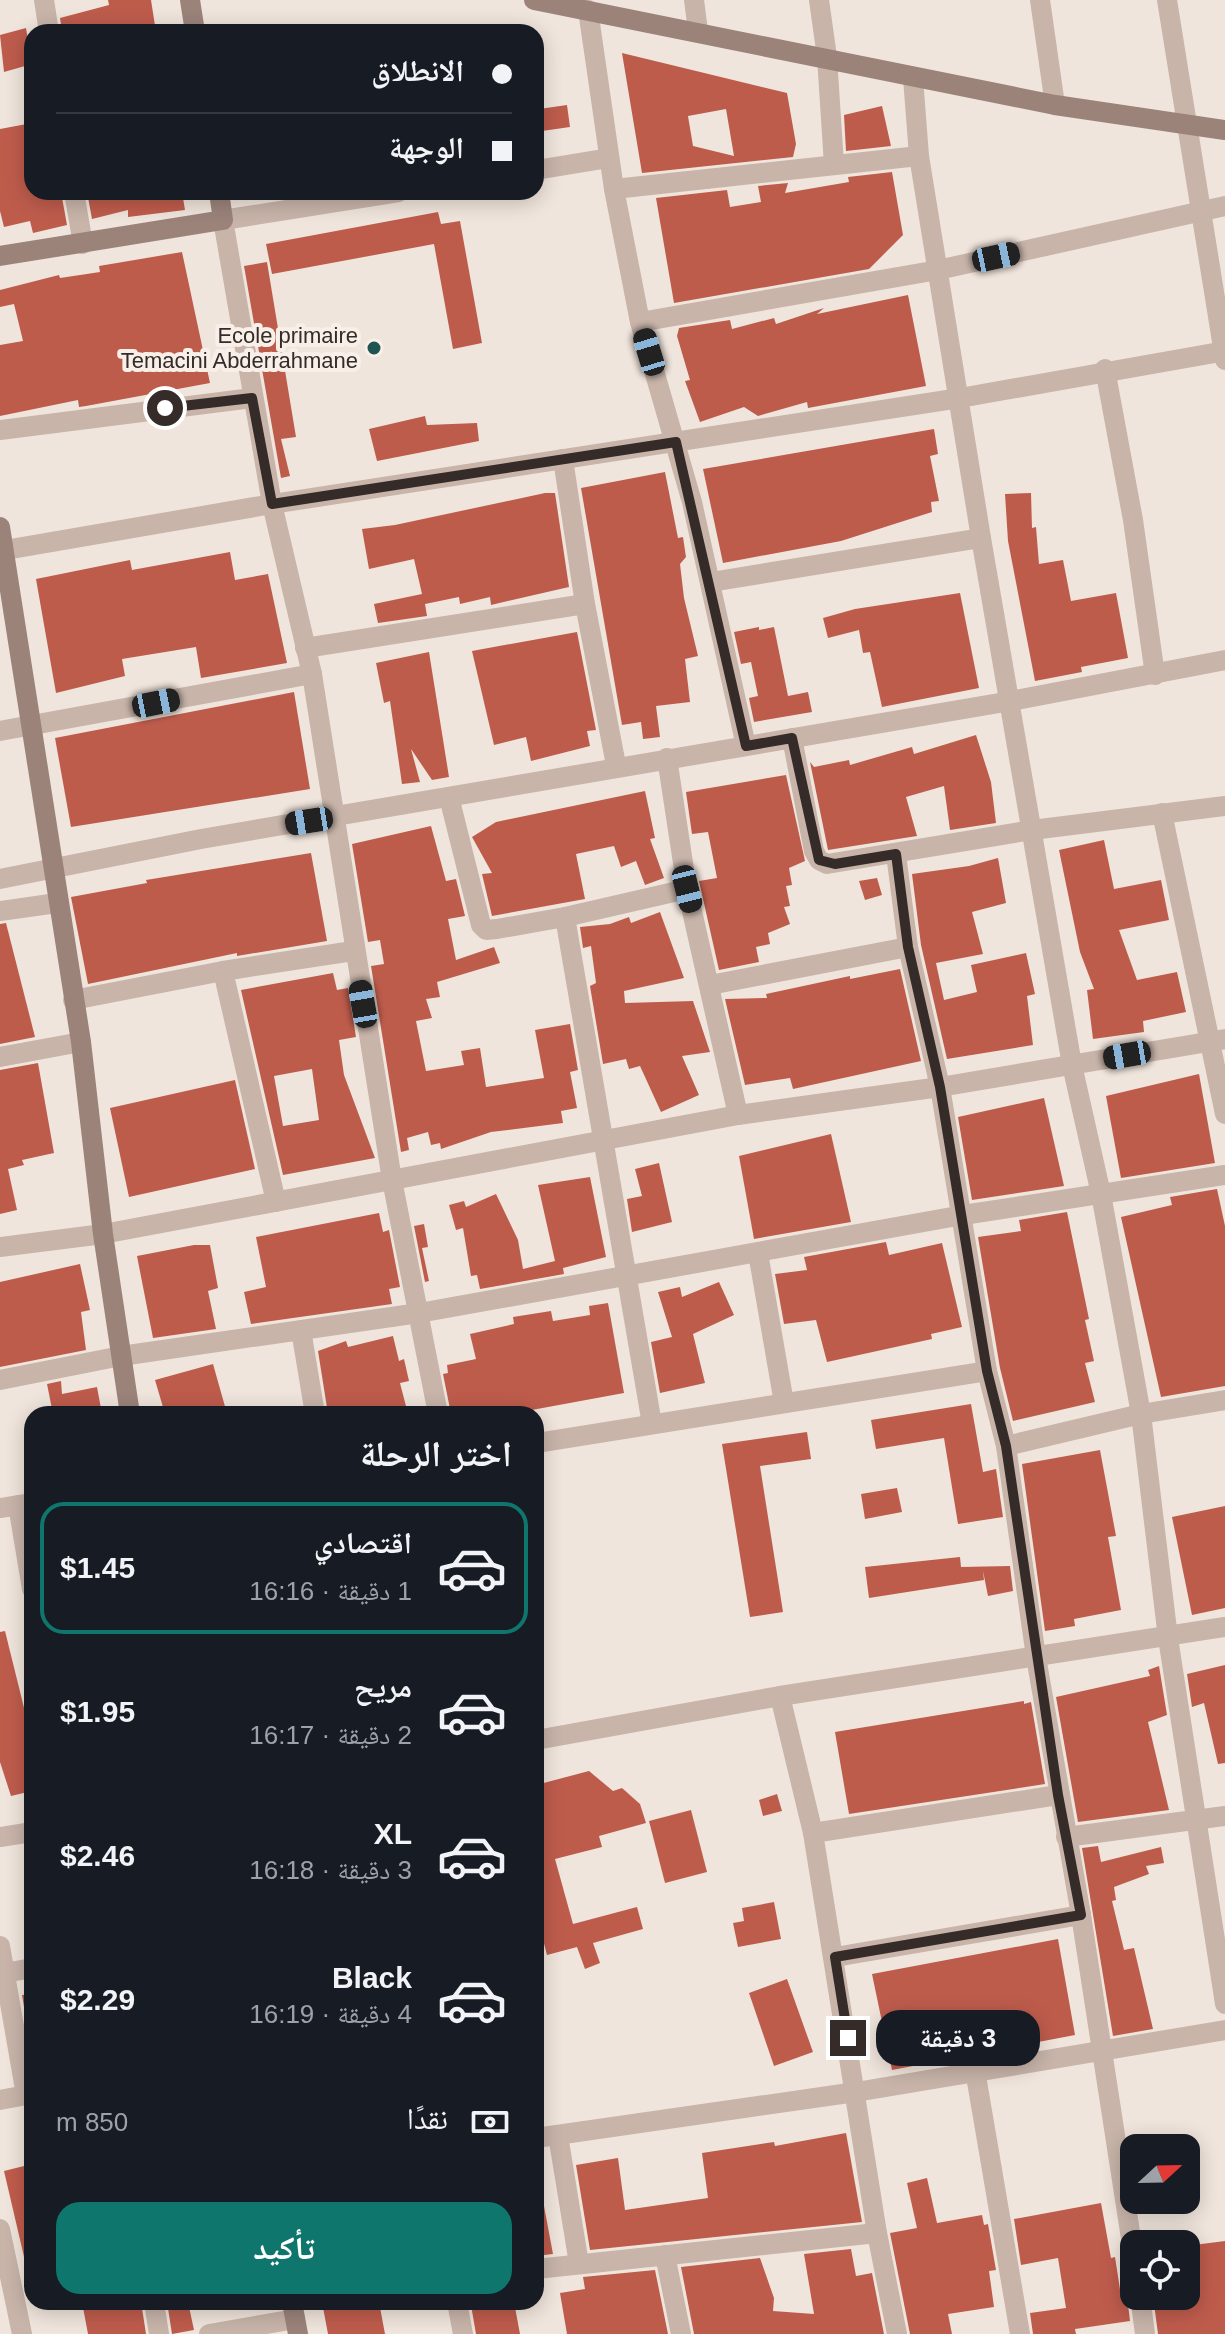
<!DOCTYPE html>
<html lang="ar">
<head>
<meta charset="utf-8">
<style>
	body { margin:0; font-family:Arial,"Noto Naskh Arabic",sans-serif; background:#242831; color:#f1f3f6; direction:rtl; height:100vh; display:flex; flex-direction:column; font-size:30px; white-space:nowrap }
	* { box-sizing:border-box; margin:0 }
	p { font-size:26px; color:#9ea1a6 }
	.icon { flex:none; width:44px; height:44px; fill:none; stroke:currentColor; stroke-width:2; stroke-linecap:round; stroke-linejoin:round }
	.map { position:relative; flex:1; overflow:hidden; direction:ltr }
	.details { position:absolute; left:24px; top:1406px; width:520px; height:904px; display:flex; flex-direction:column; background:#171b24; border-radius:24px; box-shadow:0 4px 20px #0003; direction:rtl }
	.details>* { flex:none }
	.banner { position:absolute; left:24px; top:24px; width:520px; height:176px; border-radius:24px; box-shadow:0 4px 20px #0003; direction:rtl; display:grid; align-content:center; height:176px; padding:0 32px; background:#171b24 }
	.needle { width:52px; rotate:68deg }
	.buttons { position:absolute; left:1120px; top:2134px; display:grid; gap:16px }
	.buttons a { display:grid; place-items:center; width:80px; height:80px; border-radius:16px; background:#171b24; box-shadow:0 4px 20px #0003; font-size:40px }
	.end { position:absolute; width:36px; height:36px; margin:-18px; border:10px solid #352b28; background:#fff; box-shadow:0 0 0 4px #fff }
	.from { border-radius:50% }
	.bubble { position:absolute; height:56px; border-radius:24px; background:#171b24; box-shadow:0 4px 20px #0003; font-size:26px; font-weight:700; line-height:56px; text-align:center; direction:rtl }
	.car { position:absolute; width:24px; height:48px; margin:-24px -12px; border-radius:10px; box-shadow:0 0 6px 2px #0007; background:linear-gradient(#222 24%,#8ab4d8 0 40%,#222 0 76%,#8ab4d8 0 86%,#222 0) }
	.banner b { display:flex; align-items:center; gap:28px; height:76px; font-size:30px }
	.banner b+b { border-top:2px solid #363941 }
	.banner i { width:20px; height:20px; background:#f1f3f6 }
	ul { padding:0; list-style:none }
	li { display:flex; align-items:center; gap:24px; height:132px; margin:0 16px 12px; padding:0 16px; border:4px solid transparent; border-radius:24px }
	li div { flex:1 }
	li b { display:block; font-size:30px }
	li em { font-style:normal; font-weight:700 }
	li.current { border-color:#0f766e }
	li>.icon { width:72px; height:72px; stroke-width:1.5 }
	h2 { padding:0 32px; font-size:36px; line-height:96px }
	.pay { display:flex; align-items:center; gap:20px; height:88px; padding:0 32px; font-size:30px }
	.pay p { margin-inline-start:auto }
	.primary-button { display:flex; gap:16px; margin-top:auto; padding:16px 32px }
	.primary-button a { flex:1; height:92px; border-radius:24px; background:#0f766e; color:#fff; font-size:32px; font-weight:700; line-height:92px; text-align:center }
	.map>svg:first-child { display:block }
</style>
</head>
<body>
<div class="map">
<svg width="1225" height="2334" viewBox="0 0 1225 2334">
	<rect width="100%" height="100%" fill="#f0e5dc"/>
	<g fill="#be5c4c" fill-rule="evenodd">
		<polygon points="108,0 151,0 156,32 62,32 60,18 109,5"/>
		<polygon points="26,28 32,64 4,72 0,35"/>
		<path d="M622,53L787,93L796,144L793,157L642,173ZM726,109L734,156L693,146L688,116Z"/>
		<polygon points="567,105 570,127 542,131 539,109"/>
		<polygon points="882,106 891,146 846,151 844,115"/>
		<polygon points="32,123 32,192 61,192 67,225 33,233 30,221 4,227 0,211 0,129"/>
		<polygon points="892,172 903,235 869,269 674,303 656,198 727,190 730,207 761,202 758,186 788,183 785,193 849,182 848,177"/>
		<polygon points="87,192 182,192 185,210 128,217 128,210 92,219"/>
		<polygon points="438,212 441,224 460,221 482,343 453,349 434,244 272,274 266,244"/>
		<polygon points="182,252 210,383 86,406 79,407 78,400 0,416 0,345 23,341 14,304 0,307 0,290 59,275 60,278 100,272 99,266"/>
		<polygon points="267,262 296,437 281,439 290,476 281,478 244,266"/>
		<polygon points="908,295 926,386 808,408 807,402 758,416 744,407 700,422 685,381 690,380 677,336 679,328 730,320 732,329 774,318 776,324 824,308 817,314"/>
		<polygon points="425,416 427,425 477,423 479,441 377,461 369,429"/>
		<polygon points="934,429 938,454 930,456 939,501 931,502 932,512 841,541 723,563 703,469"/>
		<polygon points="665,472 678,538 683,537 686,557 680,564 684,598 698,656 685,659 690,702 656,706 660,737 643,739 641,722 622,725 581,488"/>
		<polygon points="545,493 555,493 569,587 491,605 490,597 460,604 459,597 425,604 427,616 378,623 374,604 422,594 414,559 369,569 362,529 395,525"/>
		<polygon points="1031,493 1032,528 1036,527 1039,564 1063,560 1071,601 1116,593 1128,658 1081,667 1082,672 1035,681 1008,541 1005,494"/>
		<polygon points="230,552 235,580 268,574 287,663 201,678 196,647 122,659 125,676 56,693 36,579 130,560 132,570"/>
		<polygon points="960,593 979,688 882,707 870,652 863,653 859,630 828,638 823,618 855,609"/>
		<polygon points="759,627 759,630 774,627 788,696 808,692 812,712 754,722 749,698 758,696 751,662 741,664 734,632"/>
		<polygon points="577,632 596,730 587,731 590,746 531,761 526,737 494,745 472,651"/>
		<polygon points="429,652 449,777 432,780 411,749 420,782 402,784 390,701 384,703 376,663"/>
		<polygon points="294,692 310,789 71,827 55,738"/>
		<polygon points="976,735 991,782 996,823 950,830 944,786 906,797 917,836 828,850 810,762 814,767 849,760 850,765 912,747 914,754"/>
		<polygon points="786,775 805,861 789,868 792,885 786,886 790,906 784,907 790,924 768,933 770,944 756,947 759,962 719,970 699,881 717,878 708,832 692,834 686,792"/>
		<polygon points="645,791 655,838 650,839 664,878 645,885 636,861 621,867 614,846 576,854 585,899 492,916 482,874 492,873 472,837 496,822"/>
		<polygon points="431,826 446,881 456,879 465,916 448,919 456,960 494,947 500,963 437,982 440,997 426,999 432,1018 416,1021 426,1071 464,1065 461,1051 480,1048 486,1087 544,1078 535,1030 570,1024 578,1070 570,1072 577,1108 561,1111 563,1123 491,1132 441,1149 440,1143 431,1145 428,1132 407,1138 409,1150 401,1152 371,966 384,964 380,940 368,942 352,844"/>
		<polygon points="1104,840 1114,889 1161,880 1169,920 1119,930 1137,980 1177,972 1186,1012 1143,1021 1144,1032 1093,1039 1087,990 1094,989 1080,952 1059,850"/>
		<polygon points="311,853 327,941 237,956 237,953 88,984 71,897 147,883 146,880"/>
		<polygon points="998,858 1006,903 972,912 983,954 936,963 944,1000 977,992 971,965 1026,953 1035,994 1027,996 1033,1045 947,1059 921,945 912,874 969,866"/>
		<polygon points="877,878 882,895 865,900 859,881"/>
		<polygon points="660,912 684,978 624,991 625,1003 693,1001 710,1052 682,1056 699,1095 661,1112 640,1066 629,1069 626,1059 603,1064 590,986 596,983 591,946 583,948 580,927 610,924 629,917 631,923"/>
		<polygon points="6,923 35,1037 0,1044 0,924"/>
		<polygon points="900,969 921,1061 793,1089 790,1078 745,1085 725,999 767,998 766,994 850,976 850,979"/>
		<path d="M333,973L337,990L348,988L356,1037L339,1040L344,1075L375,1158L283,1175L241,990ZM312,1069L319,1120L283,1126L274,1076Z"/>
		<polygon points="38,1063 54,1153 22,1160 24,1165 8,1169 17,1210 0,1214 0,1070"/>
		<polygon points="1199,1074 1215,1163 1121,1178 1106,1096"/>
		<polygon points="235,1080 255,1169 129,1197 110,1108"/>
		<polygon points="1044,1098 1064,1186 972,1200 958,1117"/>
		<polygon points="831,1134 851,1222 754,1239 739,1156"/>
		<polygon points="659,1163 672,1222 632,1232 627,1199 642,1196 635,1169"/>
		<polygon points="590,1177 606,1257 563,1268 564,1274 480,1289 477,1275 471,1276 463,1228 456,1230 449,1205 464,1201 466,1207 496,1194 518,1240 523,1269 555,1261 538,1185"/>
		<polygon points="1217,1189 1225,1226 1225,1386 1161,1397 1121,1217 1172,1205 1170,1197"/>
		<polygon points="1067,1212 1089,1319 1085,1320 1094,1361 1085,1363 1095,1402 1013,1421 1000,1368 978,1237 1021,1231 1019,1220"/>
		<polygon points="379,1213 383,1232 389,1230 400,1287 389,1289 392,1304 251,1324 244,1292 266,1287 256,1237"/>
		<polygon points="424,1224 428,1247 422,1248 429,1281 425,1282 414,1226"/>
		<polygon points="886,1242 889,1255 942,1243 962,1327 931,1334 932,1339 827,1362 816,1320 784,1324 775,1274 807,1270 804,1257"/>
		<polygon points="194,1245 210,1245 218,1288 208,1291 216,1329 153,1338 137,1256"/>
		<polygon points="80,1264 90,1310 81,1312 86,1350 0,1367 0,1282"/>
		<polygon points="719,1282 734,1315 693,1334 705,1383 660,1393 651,1342 672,1337 658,1292 680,1287 682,1297"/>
		<polygon points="608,1303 624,1393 510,1414 508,1411 451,1414 443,1374 448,1373 447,1365 476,1359 470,1334 514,1324 513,1317 551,1311 553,1321 590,1315 589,1306"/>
		<polygon points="393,1336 399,1361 404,1359 409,1381 400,1383 408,1414 328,1414 318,1351 346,1341 348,1347"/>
		<polygon points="213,1364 226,1410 212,1414 165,1414 155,1380"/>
		<polygon points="61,1381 62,1394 97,1387 102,1414 53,1414 47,1384"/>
		<polygon points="971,1404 983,1472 996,1469 1003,1517 958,1524 944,1438 876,1449 871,1420"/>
		<polygon points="807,1432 811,1459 760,1466 783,1612 750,1617 722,1444"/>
		<polygon points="1100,1450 1116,1536 1108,1537 1121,1610 1074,1619 1075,1626 1045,1631 1022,1464"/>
		<polygon points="897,1488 902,1512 865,1519 861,1494"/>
		<polygon points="1225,1506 1225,1608 1192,1615 1172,1517"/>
		<polygon points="960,1557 961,1567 1010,1566 1013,1591 988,1596 983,1571 984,1580 869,1598 865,1567"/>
		<polygon points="5,1631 32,1740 32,1791 11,1796 0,1762 0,1632"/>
		<polygon points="1225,1665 1225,1763 1218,1764 1204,1703 1192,1707 1187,1674"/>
		<polygon points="1159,1666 1167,1715 1148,1722 1169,1810 1078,1822 1056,1697 1150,1676 1148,1670"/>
		<polygon points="1024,1701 1024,1704 1031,1702 1045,1784 849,1814 835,1732"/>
		<polygon points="589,1771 613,1791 622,1788 640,1804 646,1823 599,1836 602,1847 555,1859 573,1924 637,1907 643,1929 593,1943 600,1963 585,1969 577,1947 547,1955 536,1913 536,1852 542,1851 536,1829 536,1785"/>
		<polygon points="777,1794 782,1811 763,1816 759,1800"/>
		<polygon points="691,1810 707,1872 665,1883 649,1821"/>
		<polygon points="1098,1846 1101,1862 1161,1847 1164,1863 1146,1866 1149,1874 1114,1887 1116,1900 1112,1901 1124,1950 1134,1948 1153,2029 1113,2036 1082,1848"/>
		<polygon points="774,1902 781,1939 738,1947 733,1923 744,1921 742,1908"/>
		<polygon points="1058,1939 1075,2035 892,2070 872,1974"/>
		<polygon points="787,1979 813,2052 774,2066 749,1993"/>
		<polygon points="32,1994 32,2054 22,1995"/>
		<polygon points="846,2133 862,2222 590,2250 576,2165 618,2158 625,2210 708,2198 702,2153 774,2142 775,2146"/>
		<polygon points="32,2164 32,2261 25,2261 4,2171"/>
		<polygon points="927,2178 937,2223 982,2215 984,2225 988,2224 996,2270 989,2271 994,2307 948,2314 952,2334 910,2334 890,2233 917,2228 907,2183"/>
		<polygon points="1101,2203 1111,2258 1115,2257 1121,2296 1127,2296 1130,2321 1075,2329 1076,2334 1033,2334 1030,2313 1066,2308 1058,2258 1021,2265 1014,2219"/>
		<polygon points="544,2206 553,2254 536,2256 536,2207"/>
		<polygon points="1225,2241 1225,2334 1158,2334 1153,2296 1186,2296 1186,2246"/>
		<polygon points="851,2249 856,2276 872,2273 884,2334 694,2334 681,2267 760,2258 774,2298 773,2311 814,2314 804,2254"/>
		<polygon points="655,2270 668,2334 567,2334 560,2293 585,2289 583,2277"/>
		<polygon points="82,2302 141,2302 146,2334 88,2334"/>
		<polygon points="167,2302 188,2302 194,2330 172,2334"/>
		<polygon points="322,2302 379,2302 385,2334 328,2334"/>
		<polygon points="483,2302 514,2302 520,2334 476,2334 471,2305"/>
	</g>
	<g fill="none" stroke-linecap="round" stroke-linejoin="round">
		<g stroke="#c8b4a9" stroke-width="20">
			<polyline points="44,0 49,32"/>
			<polyline points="694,0 698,31"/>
			<polyline points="819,0 827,57 834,165"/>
			<polyline points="1040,0 1055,105"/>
			<polyline points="1167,0 1225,360"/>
			<polyline points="588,10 614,189 640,322 692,502 746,746"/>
			<polyline points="913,78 919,156 981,538 1072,1065 1101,1194 1141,1414 1168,1638 1225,2004"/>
			<polyline points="536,170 609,158"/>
			<polyline points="614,189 919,156"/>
			<polyline points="74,192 83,244"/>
			<polyline points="399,192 223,220 272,504 312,674 392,1180 438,1414"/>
			<polyline points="640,322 938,270 1225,206"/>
			<polyline points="1105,369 1133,520 1155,675"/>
			<polyline points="0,430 252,398"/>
			<polyline points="563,459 585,604 616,765"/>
			<polyline points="0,551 272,504 960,398 1225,351"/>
			<polyline points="711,582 981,538"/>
			<polyline points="305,648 585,604"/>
			<polyline points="0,731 312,674"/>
			<polyline points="792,738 814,851 819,860 827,864 1032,830 1225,806"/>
			<polyline points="667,758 687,889 738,1115"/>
			<polyline points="449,797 481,925 486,930 497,929 565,917"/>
			<polyline points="1162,813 1225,1114"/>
			<polyline points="896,854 908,947 940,1087 987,1371 1006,1446 1036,1657 1081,1915 1134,2258"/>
			<polyline points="0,879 201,839 1011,701 1225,660"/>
			<polyline points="0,911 57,903"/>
			<polyline points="710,985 908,947"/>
			<polyline points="73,1000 223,971"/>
			<polyline points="0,1057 81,1042"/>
			<polyline points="276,1202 223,971 353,951"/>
			<polyline points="0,1247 103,1234 738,1115 940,1087 1225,1039"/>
			<polyline points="758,1253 784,1403"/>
			<polyline points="301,1330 315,1414"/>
			<polyline points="0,1380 121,1356 419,1313 963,1215 1225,1175"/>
			<polyline points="652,1424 565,917 687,889"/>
			<polyline points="536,1443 987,1371"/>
			<polyline points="1006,1446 1141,1414 1225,1400"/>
			<polyline points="18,1505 32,1589"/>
			<polyline points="0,1508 32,1503"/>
			<polyline points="780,1696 813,1833 877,2233 897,2334"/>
			<polyline points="536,1740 780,1696 1225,1627"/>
			<polyline points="813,1833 1058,1795"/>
			<polyline points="0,1837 32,1832"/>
			<polyline points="1066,1837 1225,1816"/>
			<polyline points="0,1946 26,2095"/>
			<polyline points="835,1957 1081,1915"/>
			<polyline points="0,1974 32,1968"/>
			<polyline points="975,2070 1020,2334"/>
			<polyline points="0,2100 32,2094"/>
			<polyline points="558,2135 579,2264"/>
			<polyline points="536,2138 856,2092 1225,2030"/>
			<polyline points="0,2229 22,2334"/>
			<polyline points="665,2255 681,2334"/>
			<polyline points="536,2269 877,2233"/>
			<polyline points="1140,2296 1145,2334"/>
			<polyline points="154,2302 159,2334"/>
			<polyline points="457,2302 463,2334"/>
			<polyline points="209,2334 295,2319"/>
		</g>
		<g stroke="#9b837a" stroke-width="20">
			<polyline points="190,0 195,32"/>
			<polyline points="534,0 1055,105 1225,130"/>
			<polyline points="0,256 223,220 219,192"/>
			<polyline points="0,527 81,1042 103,1234 130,1414"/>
			<polyline points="292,2302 298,2334"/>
		</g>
	</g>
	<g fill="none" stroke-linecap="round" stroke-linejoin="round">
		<polyline stroke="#352b28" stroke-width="10" points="165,408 252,398 272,504 676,442 746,746 792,738 819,860 835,864 896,854 908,947 940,1087 987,1371 1006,1446 1058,1795 1081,1915 835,1957 848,2038"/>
	</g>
	<circle fill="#205452" stroke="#f8efe8" stroke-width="3" cx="374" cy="348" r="8"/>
	<g text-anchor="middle" stroke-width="8" stroke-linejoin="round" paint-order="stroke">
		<g font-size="22" fill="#352b28" stroke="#f8efe8" text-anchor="end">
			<text x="358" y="343">Ecole primaire<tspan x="358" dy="25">Temacini Abderrahmane</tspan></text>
		</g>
	</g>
</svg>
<div class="buttons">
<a><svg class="needle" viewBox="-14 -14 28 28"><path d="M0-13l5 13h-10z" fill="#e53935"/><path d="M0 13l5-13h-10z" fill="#9ea1a6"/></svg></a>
<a><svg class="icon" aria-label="locate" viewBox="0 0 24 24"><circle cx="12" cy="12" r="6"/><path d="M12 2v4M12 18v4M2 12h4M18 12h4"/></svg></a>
</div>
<i class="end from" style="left:165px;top:408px"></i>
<i class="end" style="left:848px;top:2038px"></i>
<div class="bubble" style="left:876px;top:2010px;width:164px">3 دقيقة</div>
<i class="car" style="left:996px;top:257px;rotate:78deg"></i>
<i class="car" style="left:649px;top:352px;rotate:343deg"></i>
<i class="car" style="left:156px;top:703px;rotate:79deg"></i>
<i class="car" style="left:309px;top:821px;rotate:261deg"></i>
<i class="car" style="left:687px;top:889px;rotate:166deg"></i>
<i class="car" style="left:363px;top:1004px;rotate:350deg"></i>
<i class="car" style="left:1127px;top:1055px;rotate:260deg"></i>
<div class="banner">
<b><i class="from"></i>الانطلاق</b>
<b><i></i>الوجهة</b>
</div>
<section class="details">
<h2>اختر الرحلة</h2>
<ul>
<li class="current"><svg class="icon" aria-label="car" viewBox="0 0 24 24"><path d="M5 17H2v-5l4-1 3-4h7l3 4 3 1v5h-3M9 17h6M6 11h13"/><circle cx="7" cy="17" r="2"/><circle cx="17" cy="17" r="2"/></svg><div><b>اقتصادي</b><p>1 دقيقة · 16:16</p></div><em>$1.45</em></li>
<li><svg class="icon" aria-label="car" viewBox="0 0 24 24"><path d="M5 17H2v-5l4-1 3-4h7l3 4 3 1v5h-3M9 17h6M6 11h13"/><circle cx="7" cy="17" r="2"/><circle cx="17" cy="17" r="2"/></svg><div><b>مريح</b><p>2 دقيقة · 16:17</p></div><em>$1.95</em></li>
<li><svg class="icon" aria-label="car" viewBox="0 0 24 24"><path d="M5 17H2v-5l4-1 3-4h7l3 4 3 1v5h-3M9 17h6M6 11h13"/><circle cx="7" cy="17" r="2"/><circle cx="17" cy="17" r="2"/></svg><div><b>XL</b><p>3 دقيقة · 16:18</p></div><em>$2.46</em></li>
<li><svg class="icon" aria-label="car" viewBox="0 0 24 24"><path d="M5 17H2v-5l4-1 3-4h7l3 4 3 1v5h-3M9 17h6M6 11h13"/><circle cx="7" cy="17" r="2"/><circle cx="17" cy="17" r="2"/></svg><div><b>Black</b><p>4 دقيقة · 16:19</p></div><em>$2.29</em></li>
</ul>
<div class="pay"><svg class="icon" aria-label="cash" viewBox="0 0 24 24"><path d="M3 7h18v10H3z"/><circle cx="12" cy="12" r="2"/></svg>نقدًا<p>850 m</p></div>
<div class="primary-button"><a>تأكيد</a></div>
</section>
</div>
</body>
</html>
